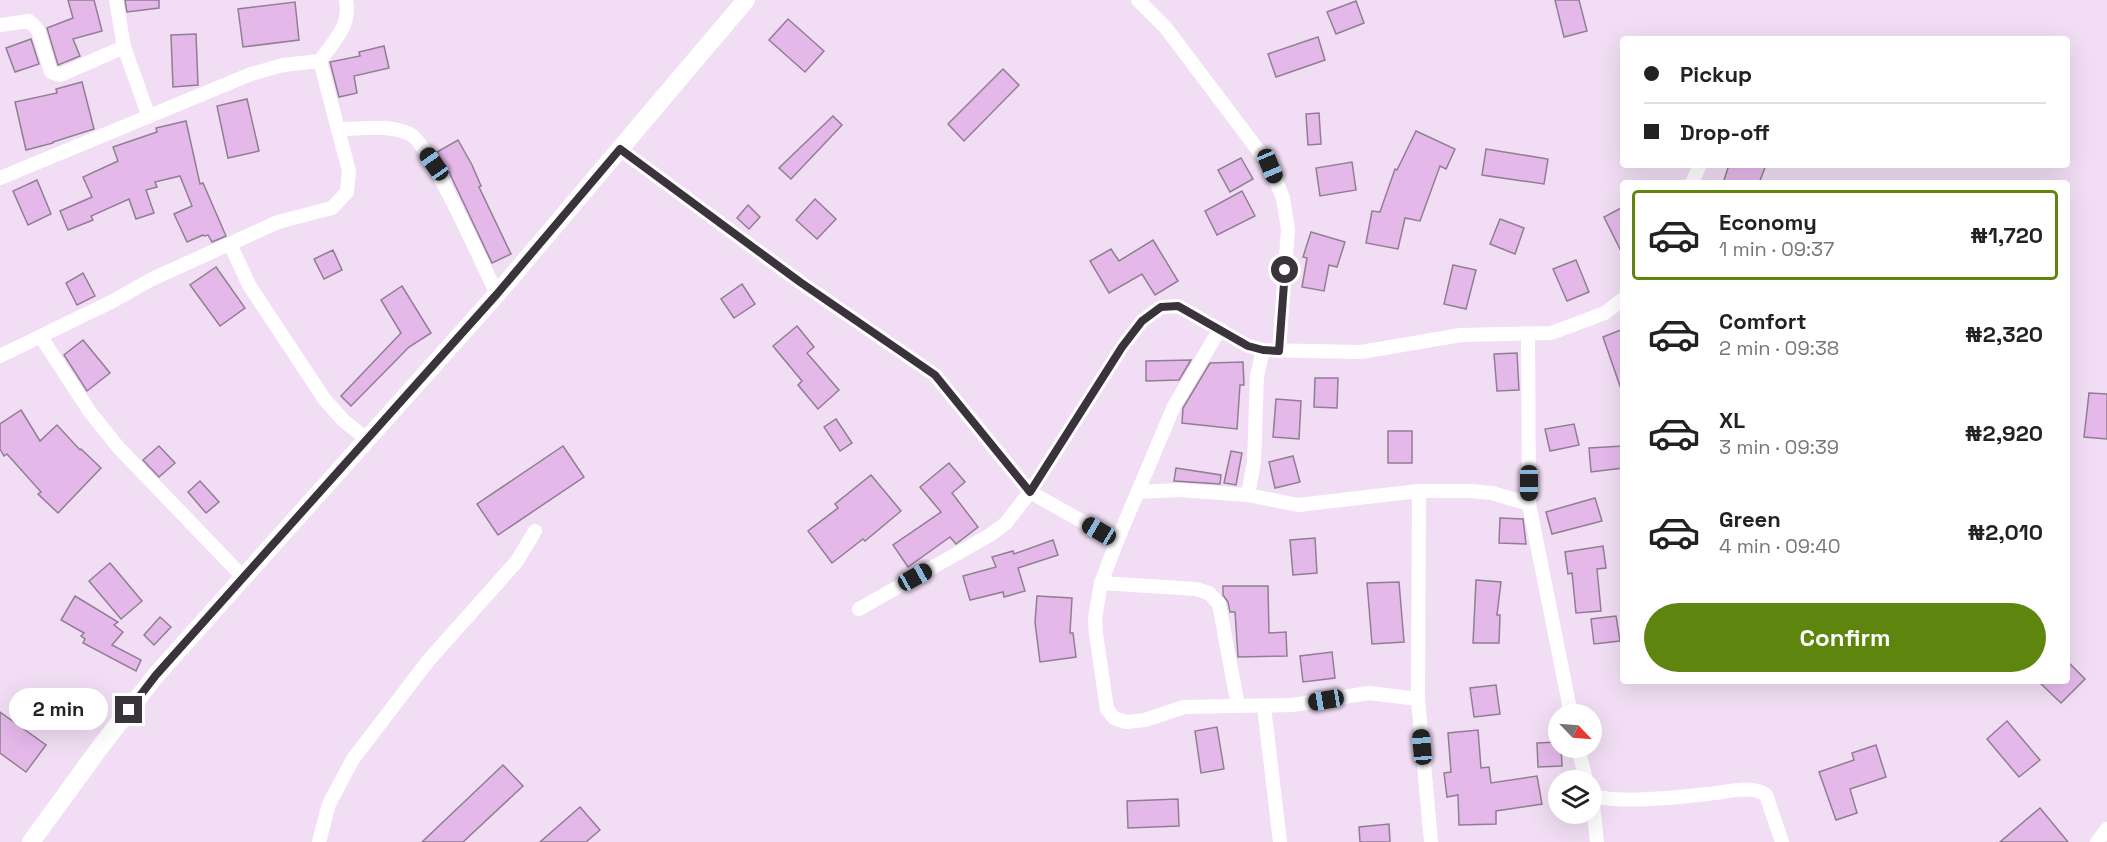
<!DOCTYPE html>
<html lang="en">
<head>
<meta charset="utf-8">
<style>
	body { margin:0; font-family:"Space Grotesk",sans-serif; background:#f6f6f6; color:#222; height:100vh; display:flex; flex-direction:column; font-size:22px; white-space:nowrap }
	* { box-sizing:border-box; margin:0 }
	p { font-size:20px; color:#767676 }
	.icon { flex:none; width:33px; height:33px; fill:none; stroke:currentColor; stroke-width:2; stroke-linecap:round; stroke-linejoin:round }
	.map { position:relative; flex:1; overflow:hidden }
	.sheet { position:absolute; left:1620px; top:180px; width:450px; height:504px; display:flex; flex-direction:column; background:#fff; border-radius:6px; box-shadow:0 6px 24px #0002 }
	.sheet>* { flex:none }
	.top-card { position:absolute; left:1620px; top:36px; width:450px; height:132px; border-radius:6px; box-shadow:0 6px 24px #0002; display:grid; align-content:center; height:132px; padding:0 24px; background:#fff }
	.needle { width:39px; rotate:115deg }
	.tools { position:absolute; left:1548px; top:704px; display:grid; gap:12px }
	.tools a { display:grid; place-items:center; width:54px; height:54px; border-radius:50%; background:#fff; box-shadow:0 6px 24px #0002; font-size:30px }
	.end { position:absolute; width:27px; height:27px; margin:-14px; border:8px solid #3b333c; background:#fff; box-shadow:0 0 0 3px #fff }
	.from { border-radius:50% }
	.bubble { position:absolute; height:42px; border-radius:21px; background:#fff; box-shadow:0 6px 24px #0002; font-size:20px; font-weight:800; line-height:42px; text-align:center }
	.car { position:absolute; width:18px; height:36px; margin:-18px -9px; border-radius:8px; box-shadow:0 0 4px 2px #0007; background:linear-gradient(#222 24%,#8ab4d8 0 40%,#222 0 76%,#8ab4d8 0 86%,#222 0) }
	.top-card b { display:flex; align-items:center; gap:21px; height:57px; font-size:22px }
	.top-card b+b { border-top:2px solid #e0e0e0 }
	.top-card i { width:15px; height:15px; background:#222 }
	ul { padding:10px 0 0; list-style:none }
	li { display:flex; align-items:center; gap:18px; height:90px; margin:0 12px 9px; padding:0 12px; border:3px solid transparent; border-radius:6px }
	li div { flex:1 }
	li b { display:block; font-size:22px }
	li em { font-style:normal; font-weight:800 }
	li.active { border-color:#5e860e }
	li>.icon { width:54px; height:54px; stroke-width:1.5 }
	.primary-button { display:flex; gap:12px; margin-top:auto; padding:12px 24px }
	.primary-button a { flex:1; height:69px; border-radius:36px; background:#5e860e; color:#fff; font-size:24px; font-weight:800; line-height:69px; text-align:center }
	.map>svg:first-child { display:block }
</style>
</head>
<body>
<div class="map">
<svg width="2107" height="842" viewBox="0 0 2107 842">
	<rect width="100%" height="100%" fill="#f1def4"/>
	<g fill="#e4b9ea" stroke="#907e92" stroke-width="1.5">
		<polygon points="68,0 94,0 102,31 73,39 80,56 58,65 47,28 73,18"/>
		<polygon points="125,0 159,0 159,8 127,12"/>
		<polygon points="1555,0 1579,0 1587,31 1564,37"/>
		<polygon points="1356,1 1364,23 1336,34 1327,12"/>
		<polygon points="295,2 299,40 243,47 238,9"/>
		<polygon points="788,19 824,51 805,72 769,40"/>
		<polygon points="196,34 198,85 173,87 171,35"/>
		<polygon points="1318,37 1325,60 1276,77 1268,54"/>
		<polygon points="31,39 39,64 15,72 6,48"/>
		<polygon points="384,46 389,68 354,76 357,93 339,97 330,62 360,56 359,52"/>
		<polygon points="1003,69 1019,85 964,141 948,124"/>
		<polygon points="82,82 94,129 53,142 53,143 26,150 15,102 57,93 56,89"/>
		<polygon points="247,99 259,151 228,158 217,106"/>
		<polygon points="1319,113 1321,144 1308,145 1306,114"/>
		<polygon points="833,116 842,125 791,179 779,168"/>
		<polygon points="186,121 200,184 203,183 226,236 212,242 208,235 204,236 203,235 187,242 174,214 192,206 180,176 155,182 157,187 146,190 154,213 136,219 129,199 91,216 93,220 68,230 60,211 92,197 83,177 118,161 113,147 157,132 156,128"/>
		<polygon points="1416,131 1455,149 1446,169 1440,166 1420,221 1405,218 1398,249 1366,243 1372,211 1380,212 1395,169 1397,170"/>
		<polygon points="458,140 472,165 481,186 479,187 511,254 492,263 449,172 448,172 437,152"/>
		<polygon points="1486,149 1548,159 1544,184 1482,175"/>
		<polygon points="1241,158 1253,179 1230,192 1218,170"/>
		<polygon points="1352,162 1356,190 1320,196 1316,168"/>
		<polygon points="1729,165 1766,165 1759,183 1723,183"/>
		<polygon points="37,180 51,214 28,225 13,191"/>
		<polygon points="1242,191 1255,216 1217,235 1205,211"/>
		<polygon points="815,199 836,219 817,239 796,220"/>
		<polygon points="748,205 760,217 749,229 737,218"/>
		<polygon points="1623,207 1623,255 1604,217"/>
		<polygon points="1500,219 1524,228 1515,254 1490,244"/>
		<polygon points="1311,232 1345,242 1337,267 1329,265 1324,291 1302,287 1307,258 1303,257"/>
		<polygon points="1153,240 1178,281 1155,295 1142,274 1109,293 1090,261 1111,249 1119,261"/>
		<polygon points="333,250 342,270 324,279 314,259"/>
		<polygon points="1576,260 1589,292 1567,301 1553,269"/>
		<polygon points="1453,265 1476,270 1466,309 1444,304"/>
		<polygon points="216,267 245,308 220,326 190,285"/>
		<polygon points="83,273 95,296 77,305 66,283"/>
		<polygon points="742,284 755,304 734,318 721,299"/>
		<polygon points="402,286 431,333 409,347 351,406 341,396 401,333 381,300"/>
		<polygon points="797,326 814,347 807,353 839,390 818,409 798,385 802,381 773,346"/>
		<polygon points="1623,329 1623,389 1621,389 1603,337"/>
		<polygon points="83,340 110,373 87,391 64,355"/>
		<polygon points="1517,353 1519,390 1497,391 1494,354"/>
		<polygon points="1191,360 1179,380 1146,381 1146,361"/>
		<polygon points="1243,362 1244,385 1240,385 1237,429 1182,423 1183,408 1210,363"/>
		<polygon points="1315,378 1338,378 1337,408 1314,407"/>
		<polygon points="2089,393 2107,394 2107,439 2084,437"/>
		<polygon points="1276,399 1301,401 1299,439 1273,437"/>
		<polygon points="21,410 40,441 57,425 80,450 81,449 101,468 58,513 38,494 41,492 7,454 4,456 0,449 0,424"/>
		<polygon points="836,419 852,443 840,451 824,427"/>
		<polygon points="1574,424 1579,445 1550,451 1545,429"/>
		<rect x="1388" y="431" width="24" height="32"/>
		<polygon points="159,446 175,463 159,477 143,460"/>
		<polygon points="563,446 584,477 498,535 477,504"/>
		<polygon points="1623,446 1623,468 1591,472 1589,448"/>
		<polygon points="1231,451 1242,453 1236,485 1224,483"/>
		<polygon points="1293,456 1300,482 1275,488 1269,462"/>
		<polygon points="949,463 965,482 952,493 978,527 956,544 950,537 908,567 893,545 941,512 920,487"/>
		<polygon points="1176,468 1221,475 1220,484 1174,481"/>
		<polygon points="871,475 901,511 865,541 863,539 832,563 808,531 838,508 835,504"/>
		<polygon points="200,481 219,502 206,513 188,492"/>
		<polygon points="1595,498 1602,521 1552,534 1546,512"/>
		<polygon points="1500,518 1523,519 1526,544 1499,543"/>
		<polygon points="1315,538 1317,573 1293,575 1290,540"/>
		<polygon points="1053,540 1058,555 1018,568 1025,591 1004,597 1003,592 970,600 963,576 996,567 992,557 1013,551 1014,554"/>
		<polygon points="1603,546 1606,568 1597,569 1601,611 1576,613 1572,573 1568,574 1565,552"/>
		<polygon points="110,563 142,601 121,619 89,581"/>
		<polygon points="1476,580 1501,582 1497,615 1500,615 1499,643 1473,643"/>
		<polygon points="1399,582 1404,642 1372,644 1367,583"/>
		<polygon points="1223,586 1268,586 1269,633 1286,632 1287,656 1238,657 1235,612 1230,612 1228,602 1223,595"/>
		<polygon points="75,596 118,622 114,625 123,632 112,645 141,660 136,671 83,643 85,639 81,636 84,633 61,620"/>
		<polygon points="1037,596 1072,598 1070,633 1073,633 1076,657 1040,662 1035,622"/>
		<polygon points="1616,616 1620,641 1594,644 1591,619"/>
		<polygon points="160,617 171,627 154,645 144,635"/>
		<polygon points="1332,652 1335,678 1303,682 1300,656"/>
		<polygon points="2067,661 2085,679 2061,703 2038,681 2067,681"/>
		<polygon points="1496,685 1500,714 1474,717 1470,688"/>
		<polygon points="0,712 46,745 26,772 0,753"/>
		<polygon points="2007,721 2040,760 2019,777 1987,739"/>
		<polygon points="1217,727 1224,769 1201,773 1195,731"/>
		<polygon points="1478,730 1481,768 1489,767 1491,783 1537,776 1542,804 1496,811 1496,824 1459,825 1458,795 1447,797 1444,773 1451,772 1448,733"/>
		<polygon points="1558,742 1558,747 1561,747 1562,766 1538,767 1537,743"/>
		<polygon points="1876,745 1886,777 1850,789 1857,813 1836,820 1819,772 1854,760 1852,753"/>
		<polygon points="503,765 523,786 463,842 422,842"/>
		<polygon points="1178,799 1179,826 1128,828 1127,801"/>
		<polygon points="580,807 600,830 586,842 540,842"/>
		<polygon points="2040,808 2068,842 2000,842"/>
		<polygon points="1389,824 1390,842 1360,842 1359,827"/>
	</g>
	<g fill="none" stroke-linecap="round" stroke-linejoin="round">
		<g stroke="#fff" stroke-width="14">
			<polyline points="116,0 124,47 149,117"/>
			<polyline points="1138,0 1166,28 1270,166 1283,198 1288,229 1279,351"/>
			<polyline points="0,25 29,21 38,30 51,72 60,75 124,47"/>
			<path d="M338,129C361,129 389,124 410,134C429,143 484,268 497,294"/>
			<polyline points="620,149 800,282 935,375 1030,492 1117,541"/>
			<path d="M0,178L251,74L283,65L320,61C334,40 351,27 346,0"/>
			<polyline points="1692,183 1700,165"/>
			<polyline points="230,244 249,285 325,400 344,421 367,439"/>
			<polyline points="1220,329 1174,406 1117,541 1101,583 1095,618 1096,634 1107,709 1114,718 1126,722 1145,720 1184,707 1292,705 1369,693 1418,699"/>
			<polyline points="1528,334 1529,504 1571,714"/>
			<polyline points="41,337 90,412 118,447 243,577"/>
			<polyline points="0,356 113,301 152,279 278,222 332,208 347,192 349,171 320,61"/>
			<polyline points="1419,491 1418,699 1431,842"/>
			<polyline points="1138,492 1179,490 1248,495 1298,505 1419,491 1470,491 1492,493 1529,504"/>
			<polyline points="1248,495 1254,462 1257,376 1263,350"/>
			<polyline points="1101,583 1196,589 1209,593 1219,604 1238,706"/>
			<polyline points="859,609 990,535 1006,523 1030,492 1122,347 1142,321 1161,307 1178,306 1248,346 1263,350 1361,352 1461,335 1551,333 1605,313 1623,299"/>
			<polyline points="1264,707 1280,842"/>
			<polyline points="1578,747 1586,780"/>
			<path d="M1592,795C1613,804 1681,797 1707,794C1724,793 1751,784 1766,795L1782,842"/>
			<polyline points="1592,796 1597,842"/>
			<polyline points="319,842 329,804 353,759 428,661 517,561 535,531"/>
			<polyline points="2097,842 2107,829"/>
		</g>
		<polyline stroke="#fff" stroke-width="18" points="31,842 101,746 156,675 497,294 746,0"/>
	</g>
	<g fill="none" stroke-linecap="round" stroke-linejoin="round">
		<polyline stroke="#3b333c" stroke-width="8" points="129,710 156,675 497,294 620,149 800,282 935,375 1030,492 1122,347 1142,321 1161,307 1178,306 1248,346 1263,350 1279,351 1285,270"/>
	</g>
</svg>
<div class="tools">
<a><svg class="needle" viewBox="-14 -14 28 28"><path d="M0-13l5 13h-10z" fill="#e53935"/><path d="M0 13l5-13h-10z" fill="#767676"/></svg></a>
<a><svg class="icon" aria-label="layers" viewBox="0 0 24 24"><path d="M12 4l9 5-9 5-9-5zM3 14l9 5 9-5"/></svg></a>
</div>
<i class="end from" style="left:1285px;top:270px"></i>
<i class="end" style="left:129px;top:710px"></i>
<div class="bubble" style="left:9px;top:688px;width:99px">2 min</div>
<i class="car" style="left:434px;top:164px;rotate:325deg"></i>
<i class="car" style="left:1270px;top:166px;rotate:157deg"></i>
<i class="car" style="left:1529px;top:483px;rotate:180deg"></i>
<i class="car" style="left:1099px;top:531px;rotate:300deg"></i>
<i class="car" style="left:915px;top:577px;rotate:61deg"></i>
<i class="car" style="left:1326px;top:700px;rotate:260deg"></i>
<i class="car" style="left:1422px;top:747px;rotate:355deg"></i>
<div class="top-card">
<b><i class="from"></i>Pickup</b>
<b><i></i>Drop-off</b>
</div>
<section class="sheet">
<ul>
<li class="active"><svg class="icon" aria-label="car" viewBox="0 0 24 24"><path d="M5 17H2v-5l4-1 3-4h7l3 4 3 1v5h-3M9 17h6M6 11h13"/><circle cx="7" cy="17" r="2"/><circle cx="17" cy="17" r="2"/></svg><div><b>Economy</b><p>1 min · 09:37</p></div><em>₦1,720</em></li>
<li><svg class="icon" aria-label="car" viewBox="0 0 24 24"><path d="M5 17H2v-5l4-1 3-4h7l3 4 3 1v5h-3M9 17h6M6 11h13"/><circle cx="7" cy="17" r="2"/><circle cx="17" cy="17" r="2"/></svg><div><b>Comfort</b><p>2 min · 09:38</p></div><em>₦2,320</em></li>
<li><svg class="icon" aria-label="car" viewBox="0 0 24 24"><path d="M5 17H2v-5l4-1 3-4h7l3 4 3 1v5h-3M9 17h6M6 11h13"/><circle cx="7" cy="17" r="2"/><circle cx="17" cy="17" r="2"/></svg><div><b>XL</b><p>3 min · 09:39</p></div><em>₦2,920</em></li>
<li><svg class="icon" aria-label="car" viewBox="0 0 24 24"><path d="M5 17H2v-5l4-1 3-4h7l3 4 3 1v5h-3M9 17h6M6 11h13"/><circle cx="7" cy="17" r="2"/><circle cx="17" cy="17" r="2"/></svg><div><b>Green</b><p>4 min · 09:40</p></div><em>₦2,010</em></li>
</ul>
<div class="primary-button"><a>Confirm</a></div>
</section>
</div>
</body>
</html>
